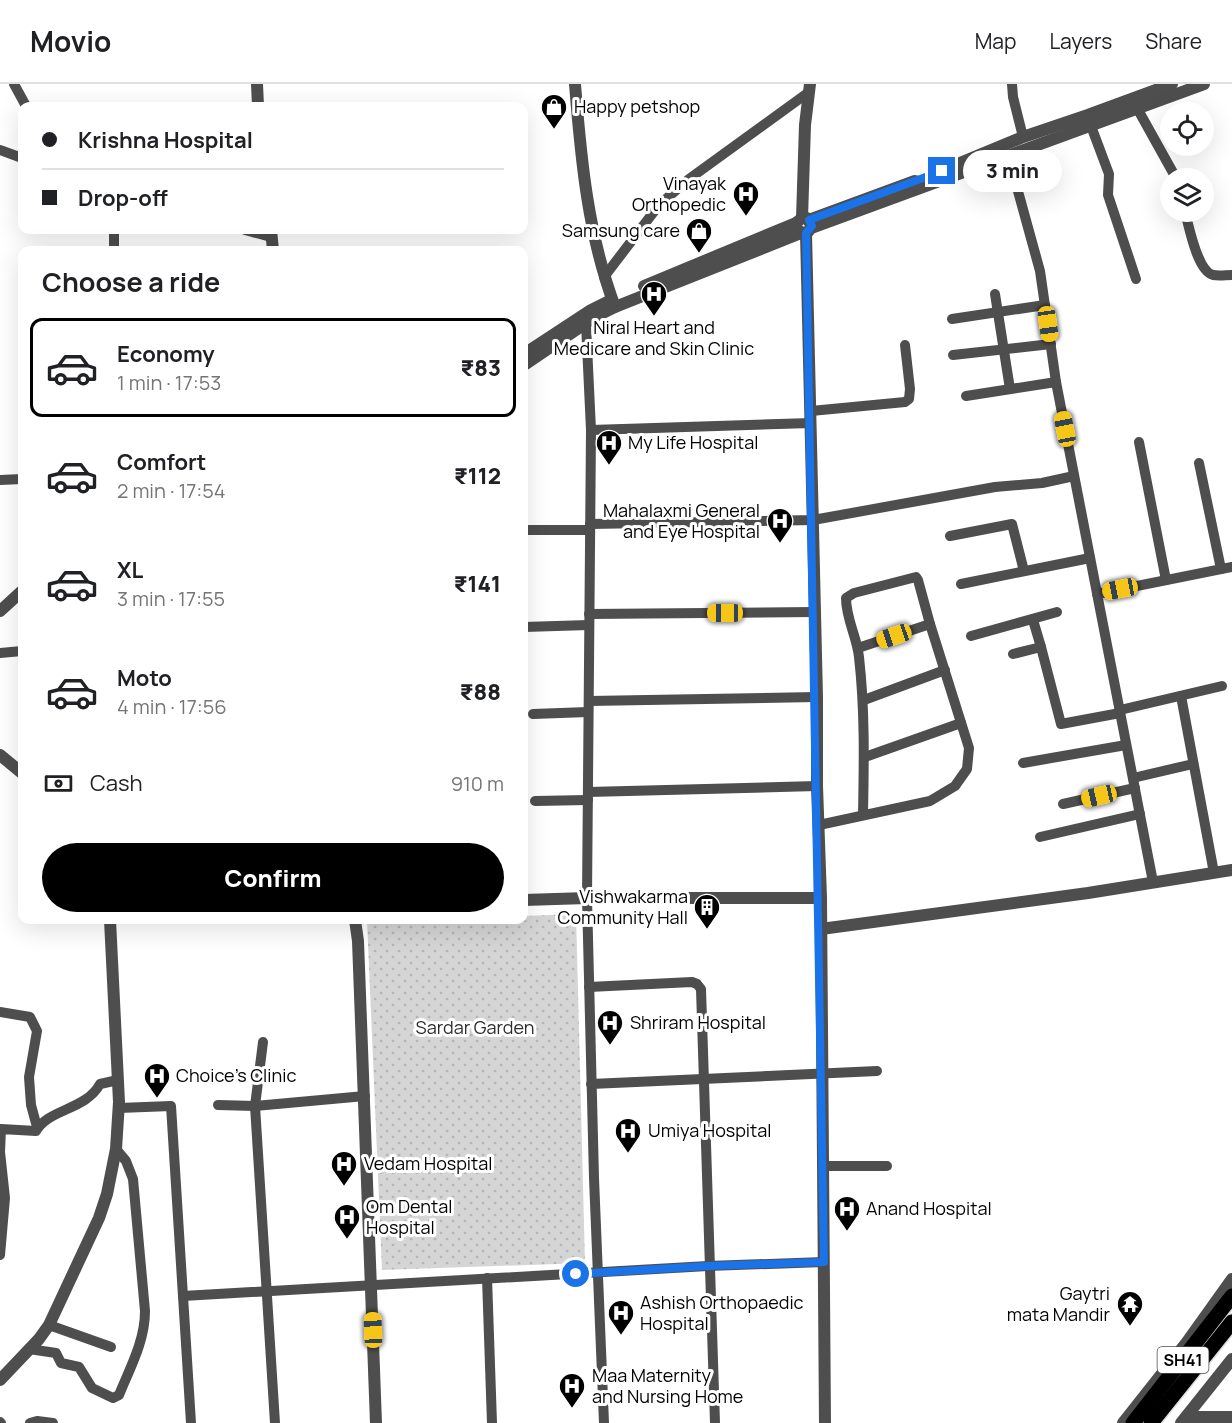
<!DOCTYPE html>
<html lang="en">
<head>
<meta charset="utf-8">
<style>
	body { margin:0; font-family:Manrope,sans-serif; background:#f2f2f2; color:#202124; height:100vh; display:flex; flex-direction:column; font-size:22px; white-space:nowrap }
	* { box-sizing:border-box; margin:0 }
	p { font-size:20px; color:#757577 }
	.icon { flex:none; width:33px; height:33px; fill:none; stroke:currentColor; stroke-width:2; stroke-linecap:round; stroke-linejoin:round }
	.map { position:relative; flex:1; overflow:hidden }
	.drawer { position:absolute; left:18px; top:162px; width:510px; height:678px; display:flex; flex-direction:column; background:#fff; border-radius:12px; box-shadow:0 6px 24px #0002 }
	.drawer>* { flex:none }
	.guide { position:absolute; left:18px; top:18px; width:510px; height:132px; border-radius:12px; box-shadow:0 6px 24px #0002; display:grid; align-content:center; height:132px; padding:0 24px; background:#fff }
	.buttons { position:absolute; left:1160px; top:18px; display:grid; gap:12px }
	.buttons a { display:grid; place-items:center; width:54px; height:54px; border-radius:50%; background:#fff; box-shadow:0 6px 24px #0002; font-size:30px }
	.end { position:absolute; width:27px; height:27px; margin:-14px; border:8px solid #1a73e8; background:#fff; box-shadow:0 0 0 3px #fff }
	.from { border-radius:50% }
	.bubble { position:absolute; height:42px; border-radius:21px; background:#fff; box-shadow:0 6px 24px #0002; font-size:20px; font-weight:800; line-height:42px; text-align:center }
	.car { position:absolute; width:18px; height:36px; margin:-18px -9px; border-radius:8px; box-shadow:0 0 4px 2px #0007; background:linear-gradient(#f5c518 24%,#345 0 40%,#f5c518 0 76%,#345 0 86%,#f5c518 0) }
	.guide b { display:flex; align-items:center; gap:21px; height:57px; font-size:22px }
	.guide b+b { border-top:2px solid #e0e0e0 }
	.guide i { width:15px; height:15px; background:#202124 }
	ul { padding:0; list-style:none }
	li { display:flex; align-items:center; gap:18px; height:99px; margin:0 12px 9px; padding:0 12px; border:3px solid transparent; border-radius:12px }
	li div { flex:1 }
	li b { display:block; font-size:22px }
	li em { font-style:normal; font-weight:800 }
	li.on { border-color:#000 }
	li>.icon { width:54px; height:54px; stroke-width:1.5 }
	h2 { padding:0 24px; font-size:27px; line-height:72px }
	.pay { display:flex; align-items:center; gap:15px; height:66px; padding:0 24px; font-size:22px }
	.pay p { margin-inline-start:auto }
	.button { display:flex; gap:12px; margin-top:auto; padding:12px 24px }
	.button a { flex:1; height:69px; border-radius:36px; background:#000; color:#fff; font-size:24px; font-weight:800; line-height:69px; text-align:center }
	header { display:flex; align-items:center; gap:36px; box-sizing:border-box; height:84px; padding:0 30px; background:#fff; border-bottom:2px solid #e0e0e0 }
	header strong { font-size:28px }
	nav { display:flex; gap:33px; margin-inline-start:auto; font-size:21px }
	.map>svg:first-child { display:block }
</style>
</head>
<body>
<header>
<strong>Movio</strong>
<nav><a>Map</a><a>Layers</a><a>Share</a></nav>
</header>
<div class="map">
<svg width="1232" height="1339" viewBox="0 0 1232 1339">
	<defs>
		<pattern id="park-dots" width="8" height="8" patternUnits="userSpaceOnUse" patternTransform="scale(1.5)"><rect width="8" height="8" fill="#d5d5d5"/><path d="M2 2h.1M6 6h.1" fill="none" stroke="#b5b5b5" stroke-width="1.8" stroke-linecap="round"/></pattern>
	</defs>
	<rect width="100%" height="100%" fill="#fff"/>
	<polygon fill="url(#park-dots)" points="576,830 585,1179 382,1186 367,836 524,836 524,832"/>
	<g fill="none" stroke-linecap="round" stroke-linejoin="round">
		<g stroke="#dbdbdb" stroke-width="18">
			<g id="primary">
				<polyline points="1133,1339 1232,1212"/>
				<polyline points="1151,1339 1232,1238"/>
			</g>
		</g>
		<g stroke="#4e4e4e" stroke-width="10">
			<polyline points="14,0 26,22"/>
			<polyline points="1012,0 1013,13 1023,53"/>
			<polyline points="1137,24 1176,94"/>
			<polyline points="1091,42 1109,90 1108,111 1136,195"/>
			<polyline points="0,66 22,74"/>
			<polyline points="1008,71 1040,187 1056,298 1153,798"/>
			<path d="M1185,128C1189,142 1197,187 1213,191C1219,192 1226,191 1232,191"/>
			<polyline points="114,146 114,166"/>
			<polyline points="245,146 271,153"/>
			<polyline points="604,193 659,121 689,95 809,8"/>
			<polyline points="995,210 1010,305"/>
			<polyline points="952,235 1045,221"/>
			<polyline points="586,240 591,346 587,814 594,1094 604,1339"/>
			<polyline points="953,271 1051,260"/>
			<polyline points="966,312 1056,298"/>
			<polyline points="811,327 905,318 909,315 910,305 905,261"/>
			<polyline points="591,346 811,339"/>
			<polyline points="1139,358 1166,496"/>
			<polyline points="1199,379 1221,485"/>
			<polyline points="0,396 22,395"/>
			<polyline points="590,440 813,436 995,403 1042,399 1074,392"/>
			<polyline points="524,446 590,446"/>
			<polyline points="950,452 1012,440 1024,487"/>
			<polyline points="961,500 1090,474"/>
			<polyline points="1097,510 1232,483"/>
			<polyline points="589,530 815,528"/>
			<polyline points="1033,536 1041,563"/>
			<polyline points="524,543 589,541"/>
			<polyline points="971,552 1057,528"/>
			<polyline points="858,564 930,540"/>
			<polyline points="0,569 22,567"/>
			<polyline points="1013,570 1041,563 1061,640 1120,629"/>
			<polyline points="1181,612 1214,789"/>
			<polyline points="864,616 945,586"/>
			<polyline points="589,617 817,613"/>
			<polyline points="1120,626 1222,602"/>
			<polyline points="533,630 588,628"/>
			<polyline points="865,673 961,639"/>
			<polyline points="1023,679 1126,661"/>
			<polyline points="1133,694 1193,680"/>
			<polyline points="588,708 817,702"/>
			<polyline points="535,717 588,716"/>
			<polyline points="1063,720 1135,704"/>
			<path d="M819,741L930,717L955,702L967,685L969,664L930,540L918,496L916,493L854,509L846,514C846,535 857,553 859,573C865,626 864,678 863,731"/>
			<polyline points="1040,753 1140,730"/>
			<polyline points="589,903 692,898 697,900 701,905 715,1339"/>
			<polyline points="0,928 30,933 37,947 29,993 31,1021 37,1043"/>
			<polyline points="263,958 255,1022 275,1339"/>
			<polyline points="591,1000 877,987"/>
			<polyline points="218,1021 255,1022 365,1012"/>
			<polyline points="119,1024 171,1022 191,1339"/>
			<polyline points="823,1082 887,1082"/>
			<path d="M0,1171L5,1114L0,1068L1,1045L36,1047C48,1025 86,1026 100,1000L118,996"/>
			<polyline points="487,1194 492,1339"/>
			<polyline points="183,1212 708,1182 824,1178"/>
			<polyline points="49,1241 111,1263"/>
			<path d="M29,1265L56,1269L61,1279L79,1283L92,1304L113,1314L119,1311C130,1284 145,1257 145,1227L133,1095L126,1077L116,1065"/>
			<polyline points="0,1338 1,1339"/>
			<polyline points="30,1339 37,1337 53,1339"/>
		</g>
		<g stroke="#4e4e4e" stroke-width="12">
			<polyline points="257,0 258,22"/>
			<path d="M575,0C581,76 588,151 615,223"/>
			<polyline points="931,91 1023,53 1088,31 1172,0"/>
			<polyline points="802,134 805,41 810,0"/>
			<polyline points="809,136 915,97"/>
			<polyline points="811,144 1204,0"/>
			<polyline points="271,146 273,166"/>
			<polyline points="806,149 817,613 817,702 821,814 825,1339"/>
			<polyline points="644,202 796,139"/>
			<polyline points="524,270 591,226 609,217"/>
			<polyline points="524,281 595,233 615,223 801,149 808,148 812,142 807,134 802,134 796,139 796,144 801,149"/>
			<polyline points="0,527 22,507"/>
			<polyline points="0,671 22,689"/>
			<polyline points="524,816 587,814 821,814"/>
			<polyline points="355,836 358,857 376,1339"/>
			<polyline points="821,845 1088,809 1232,786"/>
			<polyline points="0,1296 39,1255 49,1241 99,1134 107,1110 116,1065 119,1018 110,836"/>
			<polyline points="1186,1333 1232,1333"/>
			<polyline points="1123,1339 1187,1258 1232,1195"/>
			<polyline points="1181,1339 1232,1275"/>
		</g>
		<use href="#primary" stroke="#000" stroke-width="15"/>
	</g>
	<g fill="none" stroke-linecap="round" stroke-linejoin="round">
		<path stroke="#1a73e8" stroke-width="8" d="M576,1190L708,1182L824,1178C821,835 815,492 806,149L812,142L809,136L942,87"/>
	</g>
	<defs>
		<g id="shop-pin" transform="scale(1.35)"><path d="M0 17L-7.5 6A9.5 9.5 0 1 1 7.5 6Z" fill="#000" stroke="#fff"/><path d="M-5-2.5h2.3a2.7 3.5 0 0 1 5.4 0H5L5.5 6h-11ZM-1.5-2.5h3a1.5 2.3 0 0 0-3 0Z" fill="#fff"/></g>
		<g id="hospital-pin" transform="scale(1.35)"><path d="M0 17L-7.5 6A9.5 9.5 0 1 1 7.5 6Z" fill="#000" stroke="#fff"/><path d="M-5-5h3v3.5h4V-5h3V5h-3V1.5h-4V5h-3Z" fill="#fff"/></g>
		<g id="building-pin" transform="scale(1.35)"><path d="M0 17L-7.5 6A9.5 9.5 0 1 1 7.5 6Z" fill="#000" stroke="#fff"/><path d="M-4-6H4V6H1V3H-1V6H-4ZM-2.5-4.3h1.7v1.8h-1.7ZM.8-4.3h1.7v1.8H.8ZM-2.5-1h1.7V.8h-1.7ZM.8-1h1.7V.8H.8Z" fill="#fff"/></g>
		<g id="temple-pin" transform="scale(1.35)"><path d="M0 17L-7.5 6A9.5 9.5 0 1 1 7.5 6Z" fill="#000" stroke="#fff"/><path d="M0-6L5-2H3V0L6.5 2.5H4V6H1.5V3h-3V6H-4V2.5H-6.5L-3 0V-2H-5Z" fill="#fff"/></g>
	</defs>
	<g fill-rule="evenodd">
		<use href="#shop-pin" x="554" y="23"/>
		<use href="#hospital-pin" x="746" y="110"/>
		<use href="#shop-pin" x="699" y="147"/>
		<use href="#hospital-pin" x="654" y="210"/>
		<use href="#hospital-pin" x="609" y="359"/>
		<use href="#hospital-pin" x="780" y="437"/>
		<use href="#building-pin" x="707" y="823"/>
		<use href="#hospital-pin" x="610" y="939"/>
		<use href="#hospital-pin" x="157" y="992"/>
		<use href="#hospital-pin" x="628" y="1047"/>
		<use href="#hospital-pin" x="344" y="1080"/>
		<use href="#hospital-pin" x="847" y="1125"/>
		<use href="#hospital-pin" x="347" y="1133"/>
		<use href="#temple-pin" x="1130" y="1220"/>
		<use href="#hospital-pin" x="621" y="1229"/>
		<use href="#hospital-pin" x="572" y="1302"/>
	</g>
	<g text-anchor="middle" stroke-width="6" stroke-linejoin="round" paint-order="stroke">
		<rect fill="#fff" stroke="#4c4c4c" stroke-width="1.5" x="1157.5" y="1263" width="51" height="26" rx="4.5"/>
		<g font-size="16" font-weight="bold" fill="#000">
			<text x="1183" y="1282">SH41</text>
		</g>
		<g font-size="18" fill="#000" stroke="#fff" text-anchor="start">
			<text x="574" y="29">Happy petshop</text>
			<text x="726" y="106" text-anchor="end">Vinayak<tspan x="726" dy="21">Orthopedic</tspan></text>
			<text x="680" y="153" text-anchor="end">Samsung care</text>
			<text x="654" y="250" text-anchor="middle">Niral Heart and<tspan x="654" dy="21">Medicare and Skin Clinic</tspan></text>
			<text x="628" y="365">My Life Hospital</text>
			<text x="760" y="433" text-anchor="end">Mahalaxmi General<tspan x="760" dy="21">and Eye Hospital</tspan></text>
			<text x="688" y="819" text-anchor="end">Vishwakarma<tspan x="688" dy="21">Community Hall</tspan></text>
			<text x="630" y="945">Shriram Hospital</text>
			<text x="176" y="998">Choice's Clinic</text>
			<text x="648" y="1053">Umiya Hospital</text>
			<text x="364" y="1086">Vedam Hospital</text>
			<text x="366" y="1129">Om Dental<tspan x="366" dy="21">Hospital</tspan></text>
			<text x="866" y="1131">Anand Hospital</text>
			<text x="1110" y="1216" text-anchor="end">Gaytri<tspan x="1110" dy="21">mata Mandir</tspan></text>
			<text x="640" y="1225">Ashish Orthopaedic<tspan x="640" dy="21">Hospital</tspan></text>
			<text x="592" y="1298">Maa Maternity<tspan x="592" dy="21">and Nursing Home</tspan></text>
		</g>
		<g font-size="18" fill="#2c2c2c" stroke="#fff">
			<text x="475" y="950">Sardar Garden</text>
		</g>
	</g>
</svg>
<div class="buttons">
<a><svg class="icon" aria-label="locate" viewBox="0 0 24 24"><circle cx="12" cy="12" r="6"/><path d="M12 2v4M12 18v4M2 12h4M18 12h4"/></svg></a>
<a><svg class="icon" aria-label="layers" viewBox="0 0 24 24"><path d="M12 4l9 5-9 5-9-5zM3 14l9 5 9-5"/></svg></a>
</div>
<i class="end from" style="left:576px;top:1190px"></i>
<i class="end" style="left:942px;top:87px"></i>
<div class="bubble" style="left:963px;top:66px;width:99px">3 min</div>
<i class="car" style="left:1048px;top:240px;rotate:172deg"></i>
<i class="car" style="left:1065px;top:345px;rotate:349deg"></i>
<i class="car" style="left:1120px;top:505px;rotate:259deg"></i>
<i class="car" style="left:725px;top:529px;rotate:270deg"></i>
<i class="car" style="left:894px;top:552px;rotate:251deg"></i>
<i class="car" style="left:1099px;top:712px;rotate:257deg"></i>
<i class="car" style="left:373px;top:1246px;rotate:358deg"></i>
<div class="guide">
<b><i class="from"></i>Krishna Hospital</b>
<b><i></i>Drop-off</b>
</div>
<section class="drawer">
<h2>Choose a ride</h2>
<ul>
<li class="on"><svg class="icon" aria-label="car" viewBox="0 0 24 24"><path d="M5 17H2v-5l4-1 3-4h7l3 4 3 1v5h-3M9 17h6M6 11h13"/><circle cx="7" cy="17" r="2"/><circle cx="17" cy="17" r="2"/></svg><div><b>Economy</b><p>1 min · 17:53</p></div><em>₹83</em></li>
<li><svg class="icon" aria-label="car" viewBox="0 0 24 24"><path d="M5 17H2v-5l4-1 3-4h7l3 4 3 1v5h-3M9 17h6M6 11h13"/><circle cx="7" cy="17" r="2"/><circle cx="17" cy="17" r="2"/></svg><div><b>Comfort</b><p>2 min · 17:54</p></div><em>₹112</em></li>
<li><svg class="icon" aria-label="car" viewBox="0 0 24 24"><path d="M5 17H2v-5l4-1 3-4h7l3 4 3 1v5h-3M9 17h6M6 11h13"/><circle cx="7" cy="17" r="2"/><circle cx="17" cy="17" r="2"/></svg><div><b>XL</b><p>3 min · 17:55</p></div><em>₹141</em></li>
<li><svg class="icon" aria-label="car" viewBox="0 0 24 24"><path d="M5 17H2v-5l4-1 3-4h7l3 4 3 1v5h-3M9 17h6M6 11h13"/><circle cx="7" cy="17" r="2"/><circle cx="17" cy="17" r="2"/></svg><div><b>Moto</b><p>4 min · 17:56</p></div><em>₹88</em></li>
</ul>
<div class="pay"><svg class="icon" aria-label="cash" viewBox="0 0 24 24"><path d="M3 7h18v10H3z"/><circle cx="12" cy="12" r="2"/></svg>Cash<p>910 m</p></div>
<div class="button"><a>Confirm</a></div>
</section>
</div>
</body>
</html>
